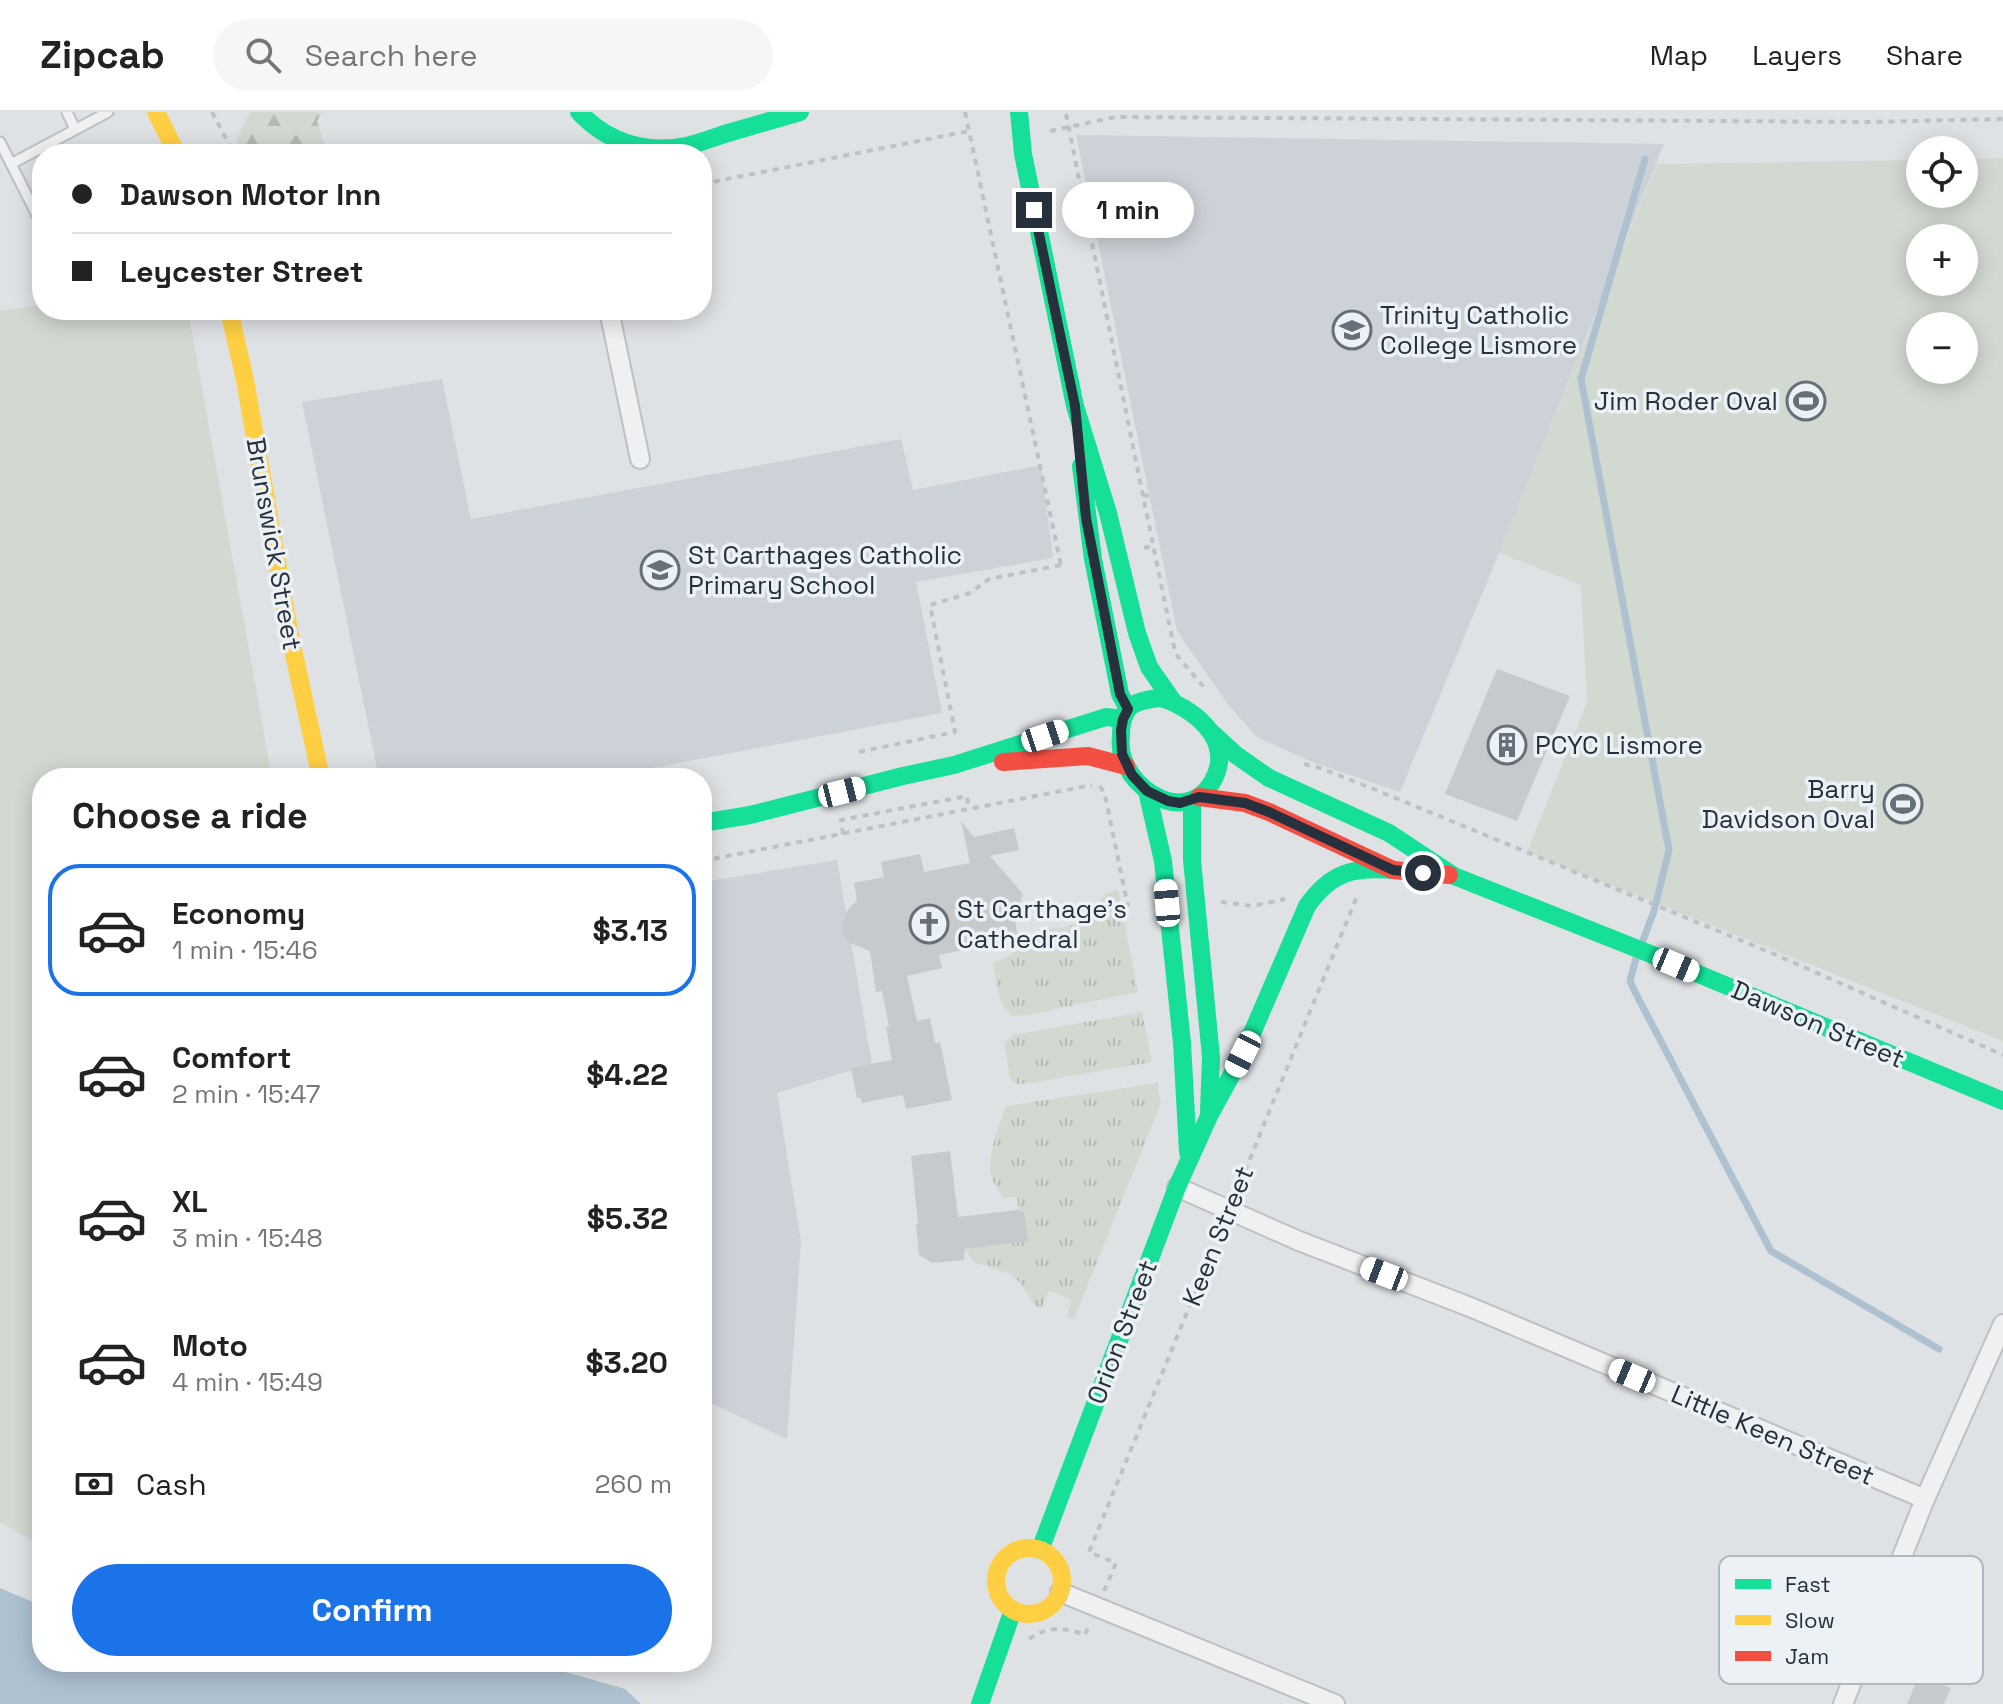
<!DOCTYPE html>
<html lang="en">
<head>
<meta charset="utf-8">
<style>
	body { margin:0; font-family:"Space Grotesk",sans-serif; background:#f6f6f6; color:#222; height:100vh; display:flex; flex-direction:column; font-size:30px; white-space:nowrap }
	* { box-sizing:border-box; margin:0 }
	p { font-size:26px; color:#767676 }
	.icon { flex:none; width:44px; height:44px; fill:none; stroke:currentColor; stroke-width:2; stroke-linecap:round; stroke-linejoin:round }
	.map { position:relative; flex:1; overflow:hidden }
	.side { position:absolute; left:32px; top:656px; width:680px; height:904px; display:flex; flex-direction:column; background:#fff; border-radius:32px; box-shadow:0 4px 20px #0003 }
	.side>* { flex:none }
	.top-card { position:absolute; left:32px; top:32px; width:680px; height:176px; border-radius:32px; box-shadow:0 4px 20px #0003; display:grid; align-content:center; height:176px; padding:0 40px; background:#fff }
	.tools { position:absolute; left:1906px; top:24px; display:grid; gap:16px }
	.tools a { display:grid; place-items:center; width:72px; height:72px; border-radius:50%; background:#fff; box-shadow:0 4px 20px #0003; font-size:40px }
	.end { position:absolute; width:36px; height:36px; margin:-18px; border:10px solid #27313e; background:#fff; box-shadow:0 0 0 4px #fff }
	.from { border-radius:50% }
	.bubble { position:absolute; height:56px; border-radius:28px; background:#fff; box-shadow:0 4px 20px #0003; font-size:26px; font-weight:800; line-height:56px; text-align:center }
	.car { position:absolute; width:24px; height:48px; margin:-24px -12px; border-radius:10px; box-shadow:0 0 6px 2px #0007; background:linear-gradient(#fff 24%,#345 0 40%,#fff 0 76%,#345 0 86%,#fff 0) }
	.top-card b { display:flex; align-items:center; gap:28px; height:76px; font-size:30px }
	.top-card b+b { border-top:2px solid #e0e0e0 }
	.top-card i { width:20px; height:20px; background:#222 }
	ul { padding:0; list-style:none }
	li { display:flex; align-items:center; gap:24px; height:132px; margin:0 16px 12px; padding:0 24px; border:4px solid transparent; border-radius:32px }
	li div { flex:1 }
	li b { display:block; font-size:30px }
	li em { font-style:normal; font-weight:800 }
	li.current { border-color:#1a73e8 }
	li>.icon { width:72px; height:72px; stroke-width:1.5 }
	h2 { padding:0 40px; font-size:36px; line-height:96px }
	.pay { display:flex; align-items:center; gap:20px; height:88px; padding:0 40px; font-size:30px }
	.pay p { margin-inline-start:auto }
	.primary-button { display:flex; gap:16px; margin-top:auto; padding:16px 40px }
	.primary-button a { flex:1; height:92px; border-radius:48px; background:#1a73e8; color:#fff; font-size:32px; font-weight:800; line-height:92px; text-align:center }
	header { display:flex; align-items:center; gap:48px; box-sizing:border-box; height:112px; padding:0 40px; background:#fff; border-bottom:2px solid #e0e0e0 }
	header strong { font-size:38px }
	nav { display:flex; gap:44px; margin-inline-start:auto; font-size:28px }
	.search { width:560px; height:72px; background:#f6f6f6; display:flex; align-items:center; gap:20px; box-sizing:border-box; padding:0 28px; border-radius:44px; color:#767676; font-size:30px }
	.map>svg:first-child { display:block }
</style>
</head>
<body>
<header>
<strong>Zipcab</strong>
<div class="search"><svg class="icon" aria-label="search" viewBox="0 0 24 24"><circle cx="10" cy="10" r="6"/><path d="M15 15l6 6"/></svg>Search here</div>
<nav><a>Map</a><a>Layers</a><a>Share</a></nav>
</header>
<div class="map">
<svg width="2003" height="1592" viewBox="0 0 2003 1592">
	<defs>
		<pattern id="grass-tufts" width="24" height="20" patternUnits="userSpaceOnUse" patternTransform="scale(2)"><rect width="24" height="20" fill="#d1d9d0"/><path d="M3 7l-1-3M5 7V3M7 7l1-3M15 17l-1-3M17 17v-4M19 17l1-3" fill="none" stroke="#b3bbb4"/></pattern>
		<pattern id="forest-firs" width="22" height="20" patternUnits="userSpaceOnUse" patternTransform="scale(2)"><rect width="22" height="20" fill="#d1d9d0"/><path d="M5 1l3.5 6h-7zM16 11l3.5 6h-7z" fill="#b3bbb4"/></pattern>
	</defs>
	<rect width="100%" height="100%" fill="#dfe2e5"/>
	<g fill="#cdd2d8">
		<polygon points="1076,23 1664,32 1499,441 1400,680 1312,650 1257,625 1229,594 1177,519"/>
		<polygon points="442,267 471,407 901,327 913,378 1041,353 1053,446 916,470 942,601 600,666 379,666 302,290"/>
		<polygon points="837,748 872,952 777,981 801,1129 787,1327 702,1287 702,770"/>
	</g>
	<g fill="url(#grass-tufts)">
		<path d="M1118,778L1138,880L1026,903L1012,904C997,893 996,868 993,851L1009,844L1047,816C1070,820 1096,803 1104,782Z"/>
		<polygon points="1142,900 1152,950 1031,971 1016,972 1010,966 1004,931 1014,923"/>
		<path d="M1157,971L1161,991L1074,1207L1067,1205L1071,1187L1049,1179L1041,1197L1034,1193L1021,1172L1011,1162L974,1150L965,1137L1028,1129L1024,1100H1019L1017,1085L1003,1086C999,1079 993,1071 991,1063C987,1046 999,1011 1006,994Z"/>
	</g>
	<polygon fill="url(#forest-firs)" points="250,0 322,0 317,9 326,36 330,42 242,42 236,28"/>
	<g fill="#d1d9d0" fill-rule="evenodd">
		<path d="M2003,46V929L1527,740L1587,590L1581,473L1499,441L1657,52L1920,48V82H1964V47ZM1964,126V170H1920V126ZM1920,214H1964V258H1920Z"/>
		<polygon points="42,192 42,198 188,198 272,666 42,666 42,1435 0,1410 0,199"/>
	</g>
	<polygon fill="#adc1d1" points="0,1476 42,1494 42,1550 523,1550 538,1552 625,1577 641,1592 0,1592"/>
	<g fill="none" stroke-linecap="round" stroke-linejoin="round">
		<g stroke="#adc1d1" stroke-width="7">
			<polyline points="1642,831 1654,799 1669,738 1581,267 1645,47"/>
			<polyline points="1637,843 1630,869 1635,880 1771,1139 1939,1237"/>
		</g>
	</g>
	<g fill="#c7cacd">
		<polygon points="1497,557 1570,584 1517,709 1445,682"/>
		<polygon points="961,709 974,725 1014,716 1019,738 990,744 1023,782 1015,807 1018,826 939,843 942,856 907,864 917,909 930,906 935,931 940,930 952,988 906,997 903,983 862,991 861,986 857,986 851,956 892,948 886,915 889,915 882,879 876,880 870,839 850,831 843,823 843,808 847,799 857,788 854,771 884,765 881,750 920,742 924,760 970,751"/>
		<polygon points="950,1039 958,1105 1019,1098 1019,1100 1024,1099 1028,1129 965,1137 964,1148 932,1151 919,1143 916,1113 918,1111 911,1044"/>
		<polygon points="1919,1564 1951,1576 1944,1592 1907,1592"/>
	</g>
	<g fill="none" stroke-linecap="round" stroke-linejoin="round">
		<g stroke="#bec0c3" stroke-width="13">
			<g id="lane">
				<polyline points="67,0 75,17"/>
				<polyline points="0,30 42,113"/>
				<polyline points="11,52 108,0"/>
			</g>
		</g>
		<g stroke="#bec0c3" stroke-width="22">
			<g id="street">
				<polyline points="609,198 640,347"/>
				<polyline points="1177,1075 1299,1129 1470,1195 1925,1387"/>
				<polyline points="1060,1480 1335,1592"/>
				<polyline points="1843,1592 1925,1387 2003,1212"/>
			</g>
		</g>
		<g stroke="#bec1c5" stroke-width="4" stroke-dasharray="6 6" stroke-linecap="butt">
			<polyline points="212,0 234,42"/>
			<polyline points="965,0 1061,453"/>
			<polyline points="1066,2 1143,384"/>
			<polyline points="1050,19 1115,5 1869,10 2003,7"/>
			<polyline points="702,72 969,19"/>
			<polyline points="1149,383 1143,384 1174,535 1178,545 1204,575"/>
			<polyline points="1144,436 1153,434"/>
			<polyline points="859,640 955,620 930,493 970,481 989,467 1066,452"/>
			<polyline points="1304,652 1320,656 1376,678 1774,842 2003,943"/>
			<polyline points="1100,674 1105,683 1128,795"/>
			<polyline points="843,722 841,708 967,684 969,697"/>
			<polyline points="702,749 1092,673"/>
			<polyline points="1221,790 1253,794 1285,787"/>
			<polyline points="1236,1081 1358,782"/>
			<polyline points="1104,1479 1116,1451 1089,1440 1222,1115"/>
			<path d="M1029,1527C1047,1514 1065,1515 1085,1523L1089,1513"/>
		</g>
		<use href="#lane" stroke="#eff0f1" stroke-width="9"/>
		<use href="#street" stroke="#eff0f1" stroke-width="18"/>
		<g stroke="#16e098" stroke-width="18">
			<path d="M579,0C607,30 645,42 686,34C701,31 714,25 728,21C752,14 776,7 800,0"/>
			<polyline points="1019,0 1023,42 1075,294 1108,401 1137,521 1149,555 1172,588"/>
			<polyline points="1081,354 1093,447 1120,582 1128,597"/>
			<path d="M1161,586C1191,595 1231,625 1216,662C1212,673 1203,684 1192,688C1166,698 1136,675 1126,653C1121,644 1120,633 1121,623C1121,613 1123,601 1131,594C1140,588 1151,587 1161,586Z"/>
			<polyline points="1212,621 1236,643 1269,666 1389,721 1454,764 1648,841 2003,989"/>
			<polyline points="1147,679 1163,749 1182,931 1188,1040"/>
			<polyline points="1192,689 1192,748 1211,945 1209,1000"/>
			<polyline points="702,711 750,703 903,664 954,653 1106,605 1123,607"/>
			<path d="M1040,1438L1177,1075L1209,1004L1243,942L1307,794C1331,760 1353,755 1393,758"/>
			<polyline points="980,1592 1013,1498"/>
		</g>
		<g stroke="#ffcf43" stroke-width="18">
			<polyline points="156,0 177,42"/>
			<polyline points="229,198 245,268 289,519 321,666"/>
			<circle cx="1029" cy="1469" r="33"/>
		</g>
		<g stroke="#f24e42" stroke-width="18">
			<polyline points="1003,650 1088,644 1126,654"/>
			<polyline points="1199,685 1245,691 1269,700 1393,758 1449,763"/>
		</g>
	</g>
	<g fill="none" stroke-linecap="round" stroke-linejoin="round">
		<polyline stroke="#27313e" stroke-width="10" points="1034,98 1075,294 1086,406 1120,582 1128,597 1123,607 1121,618 1122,642 1132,663 1147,679 1168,689 1180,691 1199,685 1245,691 1269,700 1393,758 1423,761"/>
	</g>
	<defs>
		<g id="school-ring" transform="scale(2)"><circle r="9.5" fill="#ecf1f5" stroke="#676f78" stroke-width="1.5"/><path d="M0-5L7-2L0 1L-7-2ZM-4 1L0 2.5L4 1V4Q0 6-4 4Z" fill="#676f78"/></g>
		<g id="stadium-ring" transform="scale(2)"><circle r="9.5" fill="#ecf1f5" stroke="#676f78" stroke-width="1.5"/><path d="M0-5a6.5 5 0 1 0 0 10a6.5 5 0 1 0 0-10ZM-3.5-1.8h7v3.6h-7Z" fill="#676f78"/></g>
		<g id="building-ring" transform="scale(2)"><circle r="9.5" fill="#ecf1f5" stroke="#676f78" stroke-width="1.5"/><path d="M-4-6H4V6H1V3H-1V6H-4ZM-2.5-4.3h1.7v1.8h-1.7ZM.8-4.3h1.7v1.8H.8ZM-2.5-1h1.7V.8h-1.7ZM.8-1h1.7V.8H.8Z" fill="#676f78"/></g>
		<g id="church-ring" transform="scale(2)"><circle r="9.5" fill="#ecf1f5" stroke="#676f78" stroke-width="1.5"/><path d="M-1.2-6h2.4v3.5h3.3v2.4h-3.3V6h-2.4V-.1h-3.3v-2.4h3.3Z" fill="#676f78"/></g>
	</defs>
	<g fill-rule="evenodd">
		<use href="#school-ring" x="1352" y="218"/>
		<use href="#stadium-ring" x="1806" y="289"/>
		<use href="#school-ring" x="660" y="458"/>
		<use href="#building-ring" x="1507" y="633"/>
		<use href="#stadium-ring" x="1903" y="692"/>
		<use href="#church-ring" x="929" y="812"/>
	</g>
	<g text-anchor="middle" stroke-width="7" stroke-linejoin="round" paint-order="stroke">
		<g font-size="26" fill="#27313e" stroke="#ecf1f5" text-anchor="start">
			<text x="1380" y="212">Trinity Catholic<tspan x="1380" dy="30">College Lismore</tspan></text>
			<text x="1778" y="298" text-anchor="end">Jim Roder Oval</text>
			<text x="688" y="452">St Carthages Catholic<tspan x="688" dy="30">Primary School</tspan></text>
			<text x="1535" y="642">PCYC Lismore</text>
			<text x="1875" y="686" text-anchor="end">Barry<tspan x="1875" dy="30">Davidson Oval</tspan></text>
			<text x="957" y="806">St Carthage's<tspan x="957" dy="30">Cathedral</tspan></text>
		</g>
		<g font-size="26" fill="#27313e" stroke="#ecf1f5">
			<text transform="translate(274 432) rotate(80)" y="9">Brunswick Street</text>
			<text transform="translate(1818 912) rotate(23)" y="9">Dawson Street</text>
			<text transform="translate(1218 1124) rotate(-68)" y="9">Keen Street</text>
			<text transform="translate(1122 1220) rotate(-69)" y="9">Orion Street</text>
			<text transform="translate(1773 1323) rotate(23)" y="9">Little Keen Street</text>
		</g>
	</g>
	<rect x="1719" y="1444" width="264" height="128" rx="12" fill="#ecf1f5" stroke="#b1b7be" stroke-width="2"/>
	<rect x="1735" y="1467" width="36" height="10" fill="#16e098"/>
	<rect x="1735" y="1503" width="36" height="10" fill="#ffcf43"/>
	<rect x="1735" y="1539" width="36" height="10" fill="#f24e42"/>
	<g font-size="22" fill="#27313e">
		<text x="1785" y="1480">Fast</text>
		<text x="1785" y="1516">Slow</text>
		<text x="1785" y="1552">Jam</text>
	</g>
</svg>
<div class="tools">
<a><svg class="icon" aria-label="locate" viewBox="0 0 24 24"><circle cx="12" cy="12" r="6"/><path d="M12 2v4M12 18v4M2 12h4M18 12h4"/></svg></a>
<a>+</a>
<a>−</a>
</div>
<i class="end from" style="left:1423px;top:761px"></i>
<i class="end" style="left:1034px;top:98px"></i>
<div class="bubble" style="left:1062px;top:70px;width:132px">1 min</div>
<i class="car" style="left:1045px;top:624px;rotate:72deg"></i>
<i class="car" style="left:842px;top:680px;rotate:76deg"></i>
<i class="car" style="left:1167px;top:791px;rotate:355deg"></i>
<i class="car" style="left:1676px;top:853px;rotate:113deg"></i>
<i class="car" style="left:1243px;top:942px;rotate:207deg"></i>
<i class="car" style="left:1384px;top:1162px;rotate:291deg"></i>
<i class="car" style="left:1632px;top:1264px;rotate:293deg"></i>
<div class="top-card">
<b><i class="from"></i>Dawson Motor Inn</b>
<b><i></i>Leycester Street</b>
</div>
<section class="side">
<h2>Choose a ride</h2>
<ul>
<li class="current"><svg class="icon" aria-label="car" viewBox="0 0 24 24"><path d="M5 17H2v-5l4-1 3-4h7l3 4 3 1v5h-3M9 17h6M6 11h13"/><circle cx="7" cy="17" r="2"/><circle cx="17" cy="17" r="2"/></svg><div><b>Economy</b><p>1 min · 15:46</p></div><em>$3.13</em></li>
<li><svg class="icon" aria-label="car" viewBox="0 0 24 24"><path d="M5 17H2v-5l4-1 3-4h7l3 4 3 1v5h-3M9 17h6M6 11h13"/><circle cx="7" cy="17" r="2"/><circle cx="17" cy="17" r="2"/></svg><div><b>Comfort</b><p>2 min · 15:47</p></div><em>$4.22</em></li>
<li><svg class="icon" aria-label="car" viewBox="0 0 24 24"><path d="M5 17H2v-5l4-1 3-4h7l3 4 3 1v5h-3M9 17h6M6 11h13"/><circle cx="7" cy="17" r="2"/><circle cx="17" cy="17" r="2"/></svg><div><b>XL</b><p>3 min · 15:48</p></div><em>$5.32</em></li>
<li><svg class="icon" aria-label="car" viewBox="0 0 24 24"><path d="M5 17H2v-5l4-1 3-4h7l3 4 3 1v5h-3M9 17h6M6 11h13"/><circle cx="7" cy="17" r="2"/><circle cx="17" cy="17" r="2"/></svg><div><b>Moto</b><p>4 min · 15:49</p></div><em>$3.20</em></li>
</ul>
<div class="pay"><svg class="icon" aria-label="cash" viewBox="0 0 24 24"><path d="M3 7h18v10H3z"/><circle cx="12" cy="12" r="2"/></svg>Cash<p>260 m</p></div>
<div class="primary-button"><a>Confirm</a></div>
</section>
</div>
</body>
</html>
